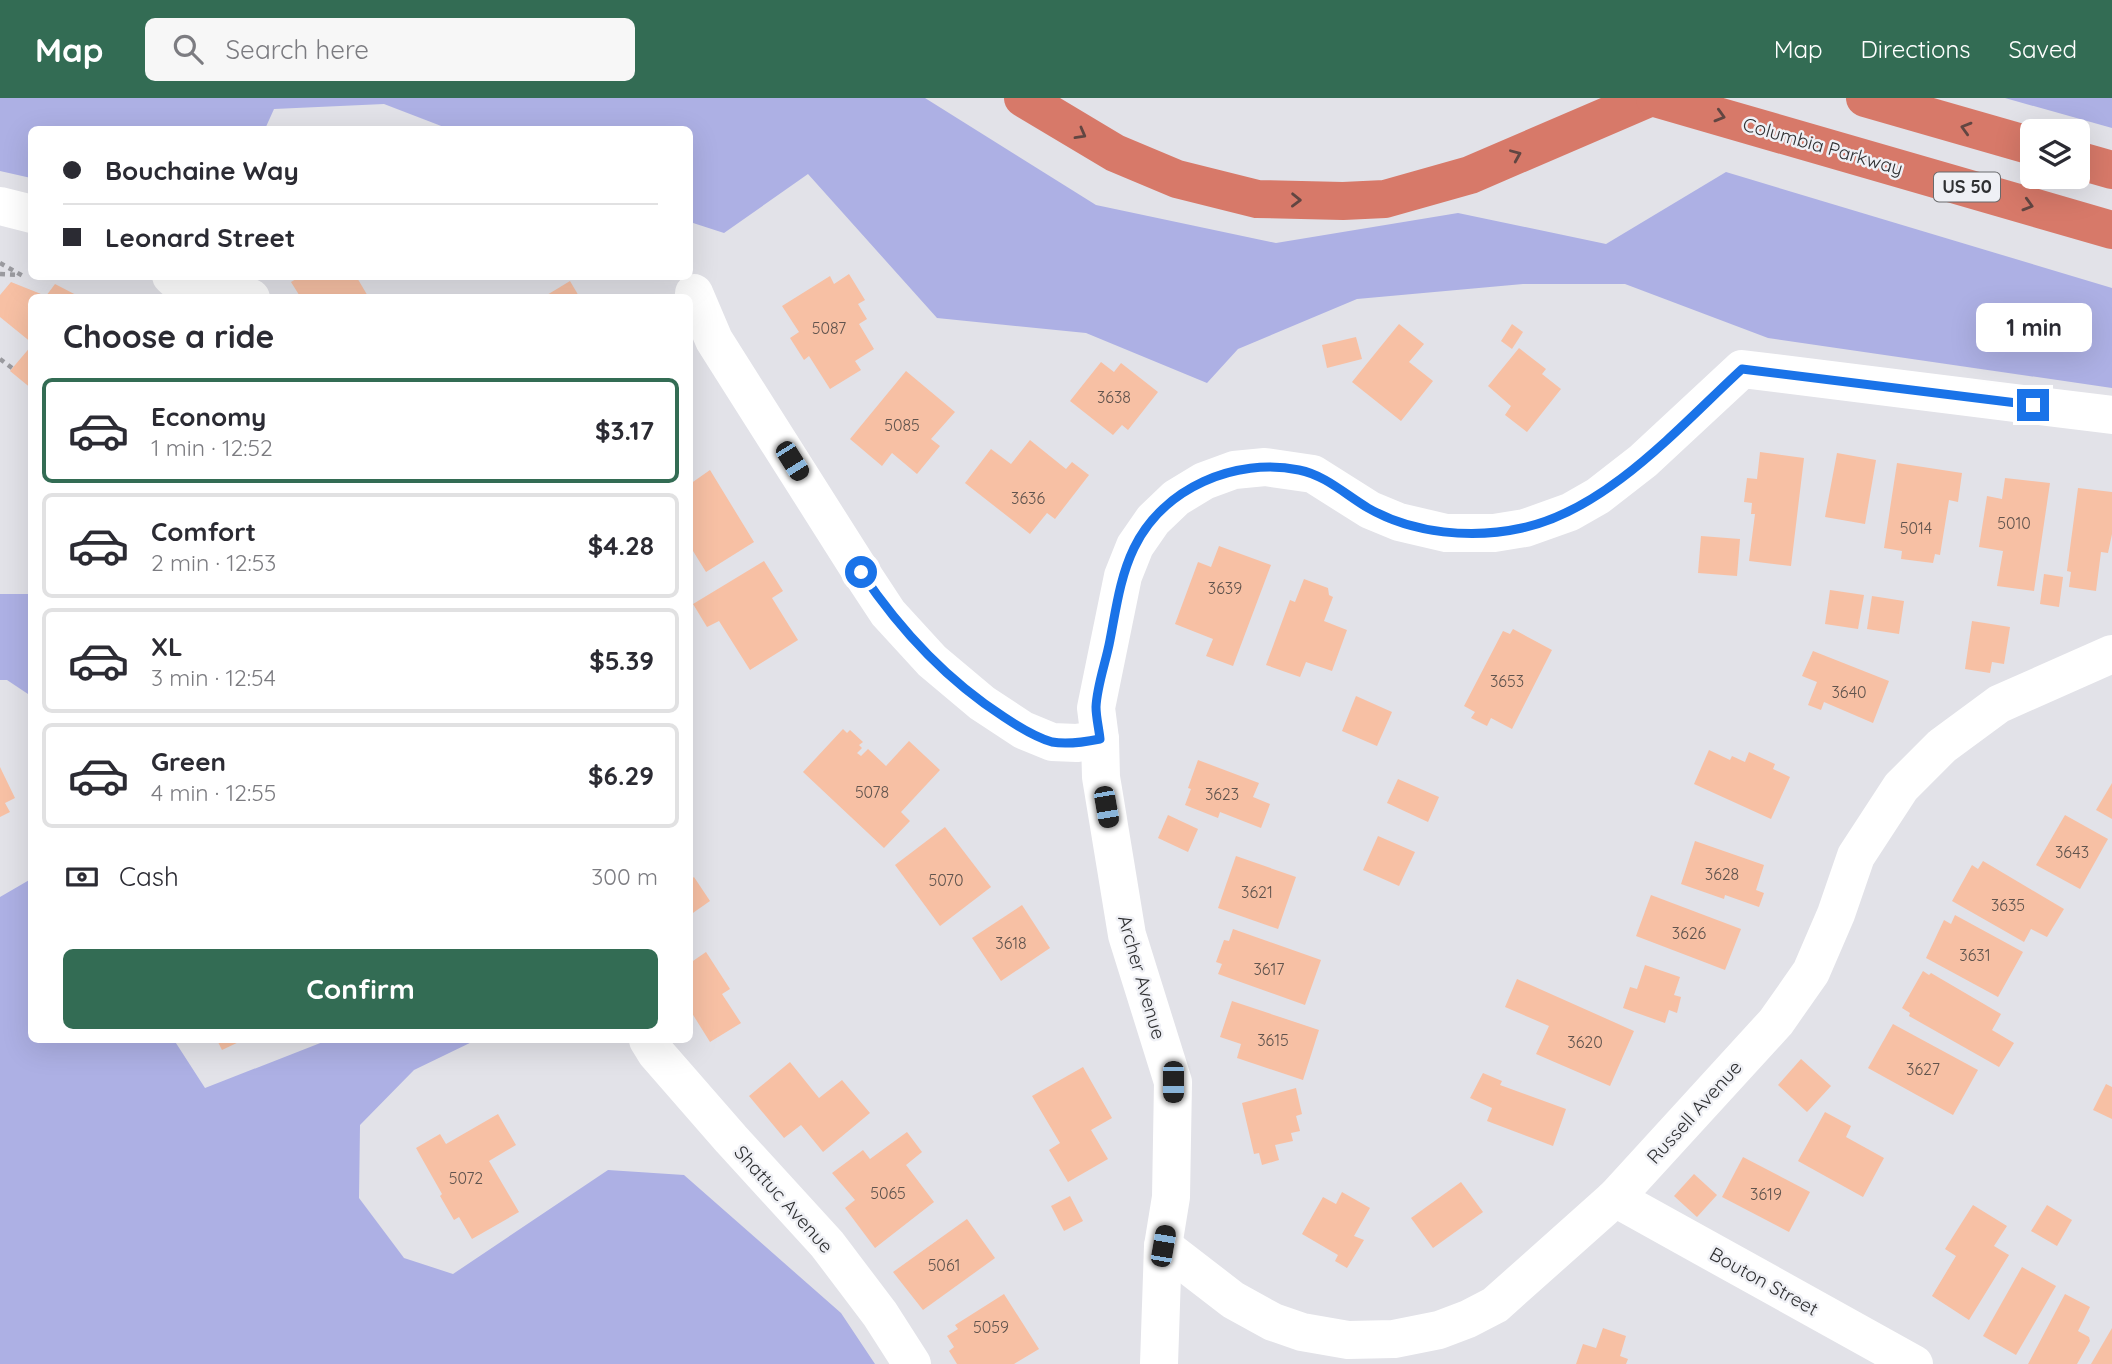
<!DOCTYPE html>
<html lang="en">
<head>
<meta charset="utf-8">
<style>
	body { margin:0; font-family:Quicksand,sans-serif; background:#f7f7f7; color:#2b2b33; height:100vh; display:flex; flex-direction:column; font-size:26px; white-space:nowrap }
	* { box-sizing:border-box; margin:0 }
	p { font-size:23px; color:#7c7c81 }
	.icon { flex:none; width:38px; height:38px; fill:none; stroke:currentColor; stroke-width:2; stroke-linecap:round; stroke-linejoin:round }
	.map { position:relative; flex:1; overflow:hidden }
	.details { position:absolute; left:28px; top:196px; width:665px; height:749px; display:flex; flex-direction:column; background:#fff; border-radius:10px; box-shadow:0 7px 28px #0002 }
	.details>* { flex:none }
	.top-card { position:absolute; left:28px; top:28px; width:665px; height:154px; border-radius:10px; box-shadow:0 7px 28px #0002; display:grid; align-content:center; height:154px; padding:0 35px; background:#fff }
	.tools { position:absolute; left:2020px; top:21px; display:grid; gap:14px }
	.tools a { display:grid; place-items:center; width:70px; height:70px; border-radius:10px; background:#fff; box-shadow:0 7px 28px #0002; font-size:35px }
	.end { position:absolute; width:32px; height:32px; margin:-16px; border:9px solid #1a73e8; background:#fff; box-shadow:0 0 0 4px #fff }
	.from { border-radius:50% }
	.bubble { position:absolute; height:49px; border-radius:10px; background:#fff; box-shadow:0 7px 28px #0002; font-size:23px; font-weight:800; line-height:49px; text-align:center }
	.car { position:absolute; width:21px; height:42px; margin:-21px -10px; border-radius:9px; box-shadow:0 0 5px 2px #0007; background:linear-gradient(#222 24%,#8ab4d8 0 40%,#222 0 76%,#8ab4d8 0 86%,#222 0) }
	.top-card b { display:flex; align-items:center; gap:24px; height:66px; font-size:26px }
	.top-card b+b { border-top:2px solid #e1e1e2 }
	.top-card i { width:18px; height:18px; background:#2b2b33 }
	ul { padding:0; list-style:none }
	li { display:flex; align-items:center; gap:21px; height:105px; margin:0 14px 10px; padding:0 21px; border:4px solid #e1e1e2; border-radius:10px }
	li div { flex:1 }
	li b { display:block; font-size:26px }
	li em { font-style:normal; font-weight:800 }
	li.current { border-color:#336c54 }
	li>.icon { width:63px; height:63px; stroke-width:1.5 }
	h2 { padding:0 35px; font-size:32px; line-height:84px }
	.pay { display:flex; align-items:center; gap:18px; height:77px; padding:0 35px; font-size:26px }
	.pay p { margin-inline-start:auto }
	.cta { display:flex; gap:14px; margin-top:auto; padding:14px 35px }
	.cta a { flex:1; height:80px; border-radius:10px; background:#336c54; color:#fff; font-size:28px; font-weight:800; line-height:80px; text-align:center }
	header { display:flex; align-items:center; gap:42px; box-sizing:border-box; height:98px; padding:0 35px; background:#336c54; color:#fff }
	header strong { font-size:33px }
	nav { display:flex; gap:38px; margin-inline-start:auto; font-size:24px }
	.search { width:490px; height:63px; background:#f7f7f7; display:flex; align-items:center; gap:18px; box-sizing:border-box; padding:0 24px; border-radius:10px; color:#7c7c81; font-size:26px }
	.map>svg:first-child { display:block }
</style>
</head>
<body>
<header>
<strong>Map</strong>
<div class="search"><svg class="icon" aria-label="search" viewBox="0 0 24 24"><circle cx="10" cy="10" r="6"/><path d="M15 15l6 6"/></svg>Search here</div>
<nav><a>Map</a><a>Directions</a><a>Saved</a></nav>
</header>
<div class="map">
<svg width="2112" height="1266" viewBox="0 0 2112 1266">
	<rect width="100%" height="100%" fill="#e2e2e8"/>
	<g fill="#adb0e4">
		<polygon points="0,0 925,0 1096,107 1276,145 1458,115 1606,146 1726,74 2112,190 2112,290 1768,240 1625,186 1523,186 1357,201 1238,251 1207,285 1086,235 937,220 808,76 724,135 690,124 690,32 449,31 384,6 274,11 265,31 32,32 31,80 0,73"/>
		<polygon points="2005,0 2112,0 2112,30"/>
		<polygon points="0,496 31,496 31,598 7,582 0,582"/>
		<polygon points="31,781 32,942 174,942 205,990 328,942 476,942 414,972 360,1027 359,1100 404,1160 453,1176 608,1072 684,1077 841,1215 875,1266 0,1266 0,799"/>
	</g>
	<g fill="#f7c0a4">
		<polygon points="849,176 865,202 858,206 867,221 859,226 874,251 855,263 861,272 830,291 809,258 804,262 790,240 799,234 782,208 830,178 834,186"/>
		<polygon points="301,178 356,178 369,200 301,200 291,184"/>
		<polygon points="570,183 580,200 542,200"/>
		<polygon points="11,184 46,198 55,186 82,200 32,200 32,245 0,219 0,197"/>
		<polygon points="1399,226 1424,246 1409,264 1433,283 1401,323 1352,284"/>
		<polygon points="1512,226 1523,234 1512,251 1501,243"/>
		<polygon points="1356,239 1362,261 1327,270 1322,247"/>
		<polygon points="32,247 32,291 10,273"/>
		<polygon points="1519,250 1546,271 1542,276 1561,291 1527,334 1505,317 1511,308 1488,288"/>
		<polygon points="1101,264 1114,274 1121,265 1158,294 1128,332 1122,327 1113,337 1070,303"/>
		<polygon points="906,273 955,314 931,341 940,348 917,376 892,355 882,368 850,341"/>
		<polygon points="1030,342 1066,371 1072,364 1089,377 1055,421 1047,415 1030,436 965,385 991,351 1011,366"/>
		<polygon points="1760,354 1804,360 1791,468 1749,463 1755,416 1751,416 1752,405 1744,404 1747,380 1757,381"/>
		<polygon points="1837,355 1876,362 1865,426 1825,419"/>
		<polygon points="1897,365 1962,375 1958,404 1949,402 1940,457 1935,456 1933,465 1901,461 1902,453 1884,450"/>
		<polygon points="710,372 754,444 706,474 693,453 690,455 690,386"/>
		<polygon points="2005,380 2050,385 2034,493 1997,488 2003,453 1979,449 1987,398 2002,401"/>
		<polygon points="2078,390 2112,394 2112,436 2108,455 2101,454 2096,493 2069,489 2071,474 2067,473"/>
		<polygon points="1701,438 1740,441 1737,478 1698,475"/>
		<polygon points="1219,448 1271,467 1233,568 1206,558 1213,541 1175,526 1198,464 1211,469"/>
		<polygon points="764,463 783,493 772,500 798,542 750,572 719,523 707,529 693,506"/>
		<polygon points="2044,476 2063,479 2059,509 2040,506"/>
		<polygon points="1304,481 1328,490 1329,497 1333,499 1324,523 1347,532 1332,573 1306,564 1300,579 1266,567 1290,502 1295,504"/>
		<polygon points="1830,492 1864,497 1858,531 1825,526"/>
		<polygon points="1872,498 1904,503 1899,536 1867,531"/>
		<polygon points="1972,523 2010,529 2004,566 1992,564 1990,575 1965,571"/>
		<polygon points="1513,531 1552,552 1512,631 1491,620 1487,628 1471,620 1475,614 1464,608 1503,533 1510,536"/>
		<polygon points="1813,553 1889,583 1873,625 1824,604 1821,612 1808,607 1817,584 1802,578"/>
		<polygon points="1356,598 1392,614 1377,648 1342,633"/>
		<polygon points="843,631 847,635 850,632 863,644 859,647 862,650 857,655 861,658 868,651 886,668 909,643 940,672 901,714 910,723 884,750 803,674"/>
		<polygon points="1709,652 1730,662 1732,658 1745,664 1749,654 1775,666 1773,671 1790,679 1771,721 1694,686"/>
		<polygon points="1198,662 1259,685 1253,699 1270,706 1261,730 1220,714 1218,720 1185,707 1191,691 1188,690"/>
		<polygon points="0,669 15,700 5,705 10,714 0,719"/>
		<polygon points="1398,681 1439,699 1428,724 1387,705"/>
		<polygon points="2112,685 2112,721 2096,712"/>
		<polygon points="1168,717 1198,731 1188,754 1158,740"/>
		<polygon points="2065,717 2108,741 2080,791 2036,767"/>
		<polygon points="945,729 991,789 940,828 895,767"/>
		<polygon points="1378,738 1415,754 1399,788 1363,772"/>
		<polygon points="1695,743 1764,767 1756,792 1764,795 1759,809 1725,797 1724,801 1681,786"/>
		<polygon points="1236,758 1296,779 1278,831 1218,810"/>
		<polygon points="1983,763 2064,811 2047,839 2031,831 2024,844 1952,803 1972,767 1978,771"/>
		<polygon points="694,779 710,803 690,817 690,782"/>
		<polygon points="1651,797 1741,831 1725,872 1636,838"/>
		<polygon points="1022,807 1050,850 1001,883 972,840"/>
		<polygon points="1955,817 2023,854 1998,899 1926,860 1944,822 1951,826"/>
		<polygon points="1233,831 1321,862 1305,907 1218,876 1222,866 1216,864 1224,842 1229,843"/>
		<polygon points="706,854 730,891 722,896 741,925 710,944 690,912 690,865"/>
		<polygon points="1645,867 1680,879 1674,897 1681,899 1677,915 1669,912 1665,925 1623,910 1630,889 1637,891"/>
		<polygon points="1923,873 1929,877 1931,875 2001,916 1992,932 2014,945 1999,969 1909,918 1910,915 1902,910"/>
		<polygon points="1517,881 1634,933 1610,988 1536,956 1549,928 1505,909"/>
		<polygon points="1232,903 1319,932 1303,982 1237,960 1241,946 1220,939"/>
		<polygon points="1893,926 1978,972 1953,1017 1868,970"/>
		<polygon points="217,942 243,942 222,952"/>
		<polygon points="1801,961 1831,988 1807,1014 1778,987"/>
		<polygon points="790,964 819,1000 842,982 870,1015 823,1054 801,1027 784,1040 749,998"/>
		<polygon points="1083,969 1112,1020 1091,1032 1108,1061 1068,1084 1049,1052 1060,1045 1032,998"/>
		<polygon points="1483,975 1502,983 1500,987 1566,1011 1553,1048 1487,1023 1492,1010 1470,1000"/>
		<polygon points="2106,986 2112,989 2112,1021 2093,1012"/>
		<polygon points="1296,990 1302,1016 1296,1018 1300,1033 1291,1035 1293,1043 1275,1047 1279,1062 1262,1067 1259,1055 1254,1056 1242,1005"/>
		<polygon points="1825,1014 1851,1028 1846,1039 1884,1060 1863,1099 1798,1063"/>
		<polygon points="498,1016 516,1047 489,1063 519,1114 472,1141 459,1119 454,1122 440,1098 442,1096 416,1050 440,1036 446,1046"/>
		<polygon points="907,1034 922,1054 906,1067 934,1104 875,1150 845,1110 855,1102 832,1075 863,1052 870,1061"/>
		<polygon points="1743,1059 1810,1094 1789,1134 1722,1099"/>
		<polygon points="1694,1076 1717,1097 1697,1119 1674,1098"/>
		<polygon points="1461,1084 1483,1114 1433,1150 1411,1120"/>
		<polygon points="1342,1094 1370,1110 1354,1138 1364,1142 1347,1170 1335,1163 1338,1157 1302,1136 1323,1099 1336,1106"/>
		<polygon points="1070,1098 1083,1123 1064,1133 1051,1108"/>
		<polygon points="1973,1107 2007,1128 1994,1148 2009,1157 1969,1222 1932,1198 1956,1158 1945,1151"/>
		<polygon points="2047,1107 2072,1122 2057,1148 2031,1133"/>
		<polygon points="967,1121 995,1160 923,1212 893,1174"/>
		<polygon points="2022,1169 2056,1188 2016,1257 1983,1238"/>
		<polygon points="1004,1196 1039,1251 1014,1266 957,1266 949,1253 954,1249 947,1238 958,1231 955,1227"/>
		<polygon points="2065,1196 2090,1209 2078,1233 2089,1239 2090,1243 2077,1266 2028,1266"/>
		<polygon points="1603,1230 1626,1238 1620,1258 1628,1261 1626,1266 1576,1266 1583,1246 1596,1250"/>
		<polygon points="2112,1230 2112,1266 2091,1266"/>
	</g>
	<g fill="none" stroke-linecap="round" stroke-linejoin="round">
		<g stroke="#9a9a9f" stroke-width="4.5" stroke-dasharray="5 5" stroke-linecap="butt">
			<polyline points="0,165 23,178"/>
			<polyline points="0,176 20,177"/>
			<polyline points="0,261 12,270"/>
		</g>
		<g stroke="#fff" stroke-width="38">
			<polyline points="0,108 32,116"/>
			<polyline points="171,178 195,200"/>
			<polyline points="694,195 714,242 861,474 888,515 932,563 982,605 1023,632 1052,644 1077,645 1100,641"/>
			<polyline points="201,200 223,188 251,200"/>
			<polyline points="648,942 656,955 731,1041 827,1146 880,1216 912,1266"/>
			<polyline points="1615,1100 1914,1266"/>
			<polyline points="1163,1148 1233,1202 1273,1224 1302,1234 1348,1242 1394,1241 1439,1232 1468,1221 1495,1207 1615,1100 1776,924 1811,874 1836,816 1856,758 1901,689 1942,648 1999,606 2112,556"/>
			<polyline points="1159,1266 1163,1148 1171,1099 1173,984 1127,837 1101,679 1100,641 1096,610 1123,478 1135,448 1153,422 1176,400 1204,383 1234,372 1265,369 1313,376 1370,412 1399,424 1446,435 1494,435 1525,430 1570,414 1598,398 1643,363 1742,271 2112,317"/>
		</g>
		<g stroke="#d77969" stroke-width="38">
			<polyline points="1023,0 1115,55 1177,81 1257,101 1343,103 1385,101 1470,77 1649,0"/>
			<polyline points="1655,0 2112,132"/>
			<polyline points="1865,0 2032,48"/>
			<polyline points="2077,62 2112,72"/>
		</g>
	</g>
	<defs><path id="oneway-chevron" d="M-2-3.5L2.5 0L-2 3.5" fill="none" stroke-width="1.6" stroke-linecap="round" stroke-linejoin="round" transform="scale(1.75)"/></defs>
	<g stroke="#614642">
		<use href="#oneway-chevron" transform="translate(1720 18) rotate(16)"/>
		<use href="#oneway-chevron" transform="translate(1966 30) rotate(-164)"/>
		<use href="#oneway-chevron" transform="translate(1081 36) rotate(29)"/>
		<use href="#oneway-chevron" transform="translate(1516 57) rotate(-23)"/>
		<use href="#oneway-chevron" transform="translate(1296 102) rotate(1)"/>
		<use href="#oneway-chevron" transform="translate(2028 107) rotate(16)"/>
	</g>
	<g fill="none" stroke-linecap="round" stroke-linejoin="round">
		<path stroke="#1a73e8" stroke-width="9" d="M861,474C900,532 945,581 1004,619C1019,629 1035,639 1052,644C1068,647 1085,644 1100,641C1099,631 1096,619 1096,609C1097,587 1106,564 1110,542C1116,511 1120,479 1134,450C1163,390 1235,359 1299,372C1325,377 1346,397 1368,410C1413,436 1473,441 1522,430C1607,412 1680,328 1742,271L2033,307"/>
	</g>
	<g text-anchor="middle" stroke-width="5" stroke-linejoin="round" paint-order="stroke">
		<g font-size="16" fill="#61544e">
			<text x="829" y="236">5087</text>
			<text x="1114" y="305">3638</text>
			<text x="902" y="333">5085</text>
			<text x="1028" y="406">3636</text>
			<text x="2014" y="431">5010</text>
			<text x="1916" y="436">5014</text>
			<text x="1225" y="496">3639</text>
			<text x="1507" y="589">3653</text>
			<text x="1849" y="600">3640</text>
			<text x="872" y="700">5078</text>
			<text x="1222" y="702">3623</text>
			<text x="2072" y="760">3643</text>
			<text x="1722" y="782">3628</text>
			<text x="946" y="788">5070</text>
			<text x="1257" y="800">3621</text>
			<text x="2008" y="813">3635</text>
			<text x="1689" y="841">3626</text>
			<text x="1011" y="851">3618</text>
			<text x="1975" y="863">3631</text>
			<text x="1269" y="877">3617</text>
			<text x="1273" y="948">3615</text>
			<text x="1585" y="950">3620</text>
			<text x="1923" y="977">3627</text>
			<text x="466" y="1086">5072</text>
			<text x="888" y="1101">5065</text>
			<text x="1766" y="1102">3619</text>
			<text x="944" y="1173">5061</text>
			<text x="991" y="1235">5059</text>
		</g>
		<rect fill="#eff0f5" stroke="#696a6c" stroke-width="2" x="1934" y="74.5" width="66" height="29" rx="5"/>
		<g font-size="18" font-weight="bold" fill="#2f3032">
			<text x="1967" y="95">US 50</text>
		</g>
		<g font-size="19" fill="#2f3032" stroke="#eff0f5">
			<text transform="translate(1823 48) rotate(16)" y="7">Columbia Parkway</text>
			<text transform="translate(1142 879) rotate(74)" y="7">Archer Avenue</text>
			<text transform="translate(1694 1014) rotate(-48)" y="7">Russell Avenue</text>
			<text transform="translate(784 1101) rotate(48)" y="7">Shattuc Avenue</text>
			<text transform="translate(1764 1183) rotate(29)" y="7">Bouton Street</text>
		</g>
	</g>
</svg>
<div class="tools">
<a><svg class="icon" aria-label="layers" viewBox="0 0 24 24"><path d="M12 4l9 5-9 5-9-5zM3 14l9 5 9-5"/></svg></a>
</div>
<i class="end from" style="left:861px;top:474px"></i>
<i class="end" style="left:2033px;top:307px"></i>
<div class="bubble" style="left:1976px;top:205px;width:116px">1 min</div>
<i class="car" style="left:792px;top:363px;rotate:148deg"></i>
<i class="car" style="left:1106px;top:709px;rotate:170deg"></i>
<i class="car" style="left:1173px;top:984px;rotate:180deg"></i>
<i class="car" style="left:1163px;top:1148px;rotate:10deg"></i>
<div class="top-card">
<b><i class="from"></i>Bouchaine Way</b>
<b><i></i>Leonard Street</b>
</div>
<section class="details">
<h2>Choose a ride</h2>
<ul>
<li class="current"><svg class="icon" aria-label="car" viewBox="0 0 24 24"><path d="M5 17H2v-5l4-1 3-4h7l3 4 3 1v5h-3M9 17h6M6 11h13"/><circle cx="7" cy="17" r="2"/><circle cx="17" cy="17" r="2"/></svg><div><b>Economy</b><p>1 min · 12:52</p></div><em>$3.17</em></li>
<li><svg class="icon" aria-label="car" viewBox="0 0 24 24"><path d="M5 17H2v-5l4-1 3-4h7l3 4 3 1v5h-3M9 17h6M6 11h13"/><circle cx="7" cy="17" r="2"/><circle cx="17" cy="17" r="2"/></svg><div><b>Comfort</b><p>2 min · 12:53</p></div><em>$4.28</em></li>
<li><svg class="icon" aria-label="car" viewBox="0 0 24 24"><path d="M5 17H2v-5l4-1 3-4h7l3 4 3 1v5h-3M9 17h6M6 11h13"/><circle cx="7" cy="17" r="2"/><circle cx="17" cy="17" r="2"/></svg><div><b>XL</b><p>3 min · 12:54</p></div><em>$5.39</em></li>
<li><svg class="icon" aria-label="car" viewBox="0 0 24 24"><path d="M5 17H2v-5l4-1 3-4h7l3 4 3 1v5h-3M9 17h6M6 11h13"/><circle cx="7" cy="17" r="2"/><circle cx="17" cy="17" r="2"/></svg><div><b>Green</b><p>4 min · 12:55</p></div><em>$6.29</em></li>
</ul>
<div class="pay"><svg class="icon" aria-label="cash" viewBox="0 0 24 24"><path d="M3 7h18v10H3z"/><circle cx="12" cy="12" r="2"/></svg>Cash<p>300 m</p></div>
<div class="cta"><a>Confirm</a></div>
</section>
</div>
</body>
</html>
